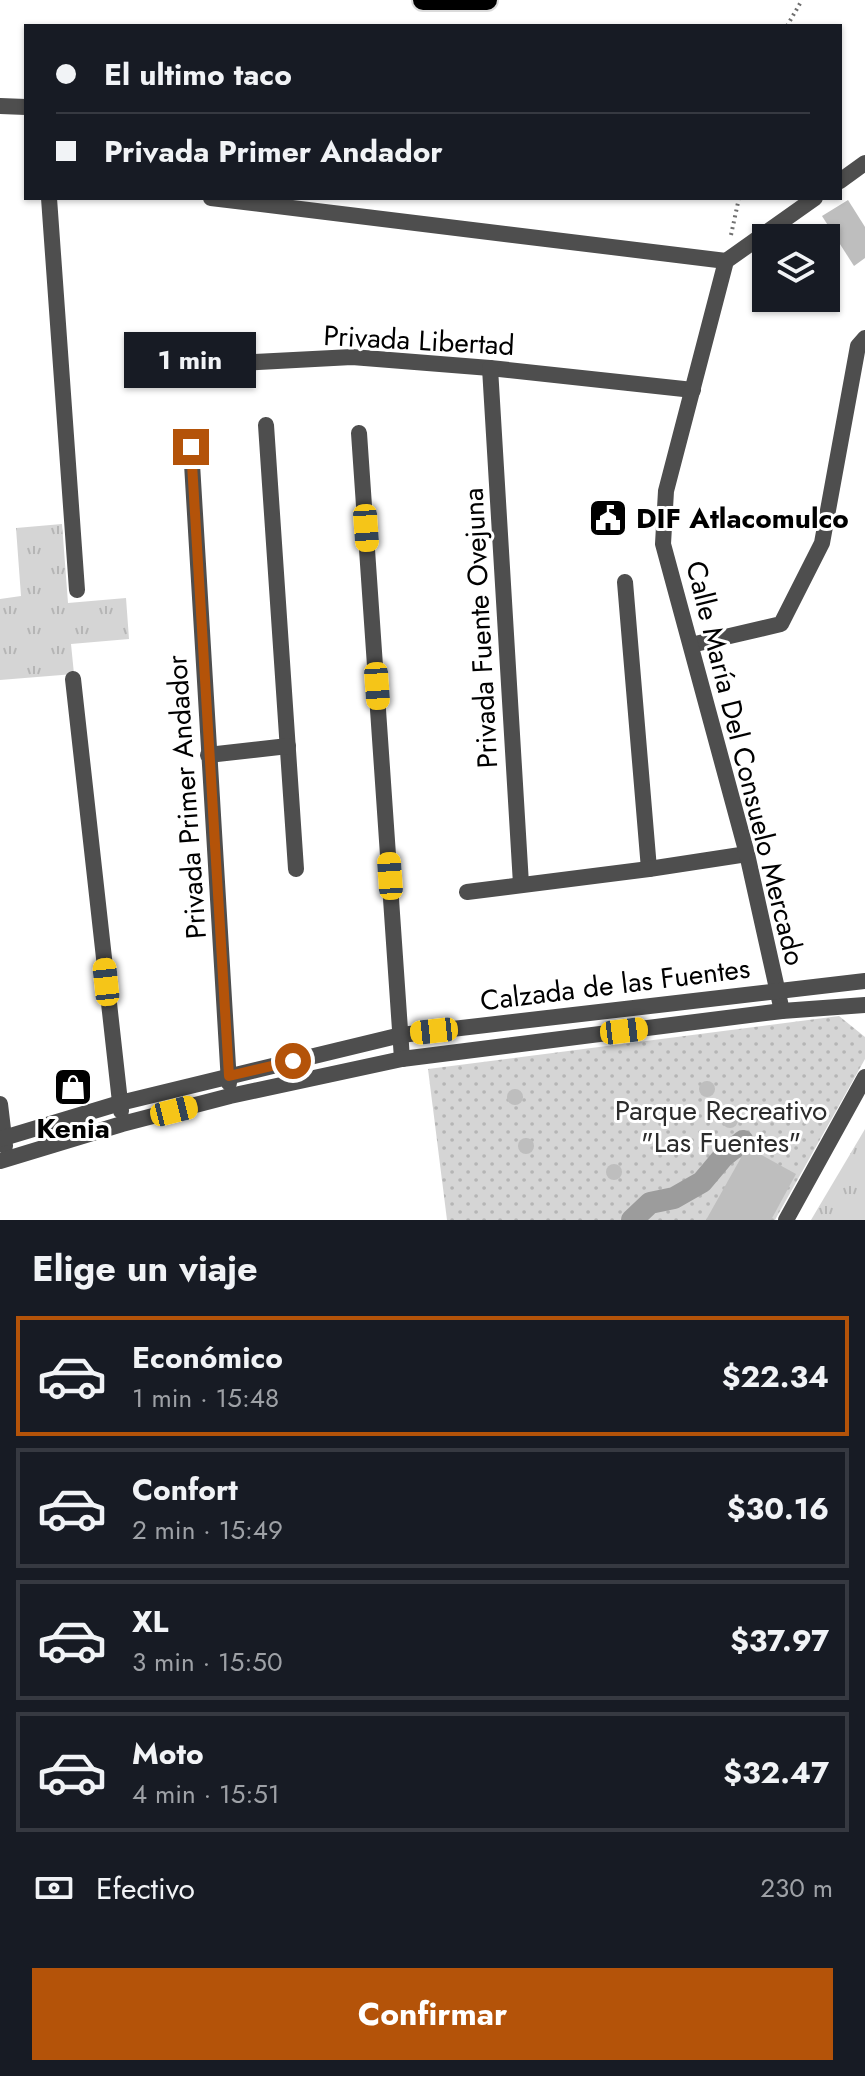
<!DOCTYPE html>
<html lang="es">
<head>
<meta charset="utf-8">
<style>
	body { margin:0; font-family:Jost,sans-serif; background:#242831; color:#f1f3f6; height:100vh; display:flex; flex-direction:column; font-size:30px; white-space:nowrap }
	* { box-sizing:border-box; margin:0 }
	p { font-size:26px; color:#9ea1a6 }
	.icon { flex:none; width:44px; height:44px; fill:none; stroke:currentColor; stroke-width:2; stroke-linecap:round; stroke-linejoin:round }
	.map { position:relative; height:1220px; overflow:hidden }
	.side { display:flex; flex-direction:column; background:#171b24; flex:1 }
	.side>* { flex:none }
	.hud { position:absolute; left:24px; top:24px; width:818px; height:176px; border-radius:0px; box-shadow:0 2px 6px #0004; display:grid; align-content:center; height:176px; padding:0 32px; background:#171b24 }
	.controls { position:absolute; left:752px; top:224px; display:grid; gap:16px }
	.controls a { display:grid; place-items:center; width:88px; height:88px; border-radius:0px; background:#171b24; box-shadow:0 2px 6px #0004; font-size:40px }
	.end { position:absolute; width:36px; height:36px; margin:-18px; border:10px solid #b45309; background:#fff; box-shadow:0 0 0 4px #fff }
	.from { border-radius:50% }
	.bubble { position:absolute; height:56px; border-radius:0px; background:#171b24; box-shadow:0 2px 6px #0004; font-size:26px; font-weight:700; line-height:56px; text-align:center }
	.car { position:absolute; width:24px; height:48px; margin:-24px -12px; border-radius:10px; box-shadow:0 0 6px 2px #0007; background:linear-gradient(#f5c518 24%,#345 0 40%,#f5c518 0 76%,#345 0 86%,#f5c518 0) }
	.hud b { display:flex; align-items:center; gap:28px; height:76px; font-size:30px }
	.hud b+b { border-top:2px solid #363941 }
	.hud i { width:20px; height:20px; background:#f1f3f6 }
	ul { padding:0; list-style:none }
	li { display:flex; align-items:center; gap:24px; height:120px; margin:0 16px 12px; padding:0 16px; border:4px solid #363941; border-radius:0px }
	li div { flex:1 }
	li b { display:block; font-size:30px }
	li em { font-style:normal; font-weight:700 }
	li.on { border-color:#b45309 }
	li>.icon { width:72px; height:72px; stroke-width:1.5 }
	h2 { padding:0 32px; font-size:36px; line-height:96px }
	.pay { display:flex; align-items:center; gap:20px; height:88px; padding:0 32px; font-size:30px }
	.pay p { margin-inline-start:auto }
	.action { display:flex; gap:16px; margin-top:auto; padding:16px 32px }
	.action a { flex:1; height:92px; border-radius:0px; background:#b45309; color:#fff; font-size:32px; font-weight:700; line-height:92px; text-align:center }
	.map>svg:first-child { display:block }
</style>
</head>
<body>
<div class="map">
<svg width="865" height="1220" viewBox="0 0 865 1220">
	<defs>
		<pattern id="grass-tufts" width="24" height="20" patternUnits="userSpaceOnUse" patternTransform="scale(2)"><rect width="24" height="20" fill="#d5d5d5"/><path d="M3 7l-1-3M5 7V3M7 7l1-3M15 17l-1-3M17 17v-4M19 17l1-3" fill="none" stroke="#b5b5b5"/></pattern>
		<pattern id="park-dots" width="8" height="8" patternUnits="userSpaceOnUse" patternTransform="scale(2)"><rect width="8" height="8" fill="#d5d5d5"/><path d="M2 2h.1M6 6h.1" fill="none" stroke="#b5b5b5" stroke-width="1.8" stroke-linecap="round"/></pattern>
	</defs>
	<rect width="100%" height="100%" fill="#fff"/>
	<g fill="url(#grass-tufts)">
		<polygon points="62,524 68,603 126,598 129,639 71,644 74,674 0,680 0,599 21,596 16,528"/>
		<polygon points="865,1129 865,1220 811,1220"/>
	</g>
	<polygon fill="url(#park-dots)" points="839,1016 865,1037 865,1059 775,1220 447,1220 428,1069"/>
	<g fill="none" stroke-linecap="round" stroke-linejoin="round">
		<polyline stroke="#9c9c9c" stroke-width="22" points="632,1220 650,1203 674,1198 702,1182 723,1157 743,1141"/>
	</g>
	<g fill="#bebebe">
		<polygon points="848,200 865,227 865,258 854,266 822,216"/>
		<circle cx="707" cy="1089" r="8"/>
		<circle cx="515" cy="1097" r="8"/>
		<circle cx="730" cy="1120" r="8"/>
		<circle cx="526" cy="1146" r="8"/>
		<polygon points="747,1147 796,1174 771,1220 706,1220"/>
		<circle cx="614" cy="1172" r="8"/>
	</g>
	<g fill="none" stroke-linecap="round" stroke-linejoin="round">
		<g stroke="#dbdbdb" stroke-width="24">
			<polyline id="primary" points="423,0 487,0"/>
		</g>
		<g stroke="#707070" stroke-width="4" stroke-dasharray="2 4" stroke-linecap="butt">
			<polyline points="787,26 802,0"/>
			<polyline points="731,235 739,198"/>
		</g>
		<g stroke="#4e4e4e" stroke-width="16">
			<polyline points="0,106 26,107"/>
			<polyline points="840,181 865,163"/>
			<polyline points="49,198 77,590"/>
			<polyline points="211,198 726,261"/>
			<polyline points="142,368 352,357 490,368 693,390"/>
			<polyline points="490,368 521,884"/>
			<polyline points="266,425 296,869"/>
			<polyline points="359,433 402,1059"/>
			<polyline points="191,447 229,1083"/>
			<polyline points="625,582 649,869"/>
			<polyline points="691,645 781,624 822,543 858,346 865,338"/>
			<polyline points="73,679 121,1111"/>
			<polyline points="208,755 288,746"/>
			<polyline points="467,892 649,869 747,854"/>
			<polyline points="782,1011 747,854 663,544 666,491 726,261 815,198"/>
			<polyline points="0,1104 5,1146"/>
			<polyline points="0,1139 120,1103 401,1035 865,981"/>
			<polyline points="0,1161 122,1124 230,1096 402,1059 782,1011 865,1005"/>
			<polyline points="786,1220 865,1077"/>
		</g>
		<use href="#primary" stroke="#000" stroke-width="20"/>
	</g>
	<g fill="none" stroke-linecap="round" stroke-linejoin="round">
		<polyline stroke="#b45309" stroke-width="10" points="191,447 229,1076 293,1061"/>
	</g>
	<defs>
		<g id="civic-square" transform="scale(2)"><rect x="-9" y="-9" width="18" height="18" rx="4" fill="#000" stroke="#fff"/><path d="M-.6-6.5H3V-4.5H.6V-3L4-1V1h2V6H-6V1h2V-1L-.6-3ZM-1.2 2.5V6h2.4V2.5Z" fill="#fff"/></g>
		<g id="shop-square" transform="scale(2)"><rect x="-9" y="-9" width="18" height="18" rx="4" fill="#000" stroke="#fff"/><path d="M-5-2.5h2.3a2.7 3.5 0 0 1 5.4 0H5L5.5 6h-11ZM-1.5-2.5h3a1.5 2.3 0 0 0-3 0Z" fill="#fff"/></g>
	</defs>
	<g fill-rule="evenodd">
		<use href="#civic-square" x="608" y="518"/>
		<use href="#shop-square" x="73" y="1087"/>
	</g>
	<g text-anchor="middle" stroke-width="6" stroke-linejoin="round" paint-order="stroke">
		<g font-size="28" fill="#000" stroke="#fff">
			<text transform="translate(419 340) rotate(3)" y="10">Privada Libertad</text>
			<text transform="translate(480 628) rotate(-93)" y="10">Privada Fuente Ovejuna</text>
			<text transform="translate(746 763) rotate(76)" y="10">Calle María Del Consuelo Mercado</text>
			<text transform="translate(186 797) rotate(-94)" y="10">Privada Primer Andador</text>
			<text transform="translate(615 984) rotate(-7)" y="10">Calzada de las Fuentes</text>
		</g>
		<g font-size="28" font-weight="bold" fill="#000" stroke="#fff" text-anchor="start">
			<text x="636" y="528">DIF Atlacomulco</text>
			<text x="73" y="1138" text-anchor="middle">Kenia</text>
		</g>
		<g font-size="28" fill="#2c2c2c" stroke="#fff">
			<text x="721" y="1120">Parque Recreativo<tspan x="721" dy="32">"Las Fuentes"</tspan></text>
		</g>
	</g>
</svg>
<div class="controls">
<a><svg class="icon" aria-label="layers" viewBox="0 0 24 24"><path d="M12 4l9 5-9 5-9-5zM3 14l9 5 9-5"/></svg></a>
</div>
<i class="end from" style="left:293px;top:1061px"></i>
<i class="end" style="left:191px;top:447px"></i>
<div class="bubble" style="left:124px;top:332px;width:132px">1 min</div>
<i class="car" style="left:366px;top:528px;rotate:176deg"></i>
<i class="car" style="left:377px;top:686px;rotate:176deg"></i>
<i class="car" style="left:390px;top:876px;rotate:356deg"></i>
<i class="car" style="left:106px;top:982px;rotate:354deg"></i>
<i class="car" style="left:434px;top:1031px;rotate:264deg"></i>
<i class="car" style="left:624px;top:1031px;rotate:83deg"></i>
<i class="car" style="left:174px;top:1111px;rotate:76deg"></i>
<div class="hud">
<b><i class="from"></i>El ultimo taco</b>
<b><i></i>Privada Primer Andador</b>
</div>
</div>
<section class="side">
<h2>Elige un viaje</h2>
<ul>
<li class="on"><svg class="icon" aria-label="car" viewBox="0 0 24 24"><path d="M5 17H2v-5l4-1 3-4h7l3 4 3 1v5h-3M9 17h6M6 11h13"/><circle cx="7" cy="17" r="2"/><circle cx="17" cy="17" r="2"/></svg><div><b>Económico</b><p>1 min · 15:48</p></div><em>$22.34</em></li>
<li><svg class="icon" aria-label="car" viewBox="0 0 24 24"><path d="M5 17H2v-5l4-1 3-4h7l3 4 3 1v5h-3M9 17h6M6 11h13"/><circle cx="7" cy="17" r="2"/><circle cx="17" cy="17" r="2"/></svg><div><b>Confort</b><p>2 min · 15:49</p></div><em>$30.16</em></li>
<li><svg class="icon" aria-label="car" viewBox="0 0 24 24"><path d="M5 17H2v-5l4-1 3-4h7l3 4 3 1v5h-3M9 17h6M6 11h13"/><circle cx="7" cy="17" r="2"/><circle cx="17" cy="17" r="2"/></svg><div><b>XL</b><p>3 min · 15:50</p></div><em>$37.97</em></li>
<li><svg class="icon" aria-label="car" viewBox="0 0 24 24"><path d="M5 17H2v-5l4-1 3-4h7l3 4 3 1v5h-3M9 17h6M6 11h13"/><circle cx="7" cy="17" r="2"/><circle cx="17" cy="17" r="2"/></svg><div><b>Moto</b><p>4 min · 15:51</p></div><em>$32.47</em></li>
</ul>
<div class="pay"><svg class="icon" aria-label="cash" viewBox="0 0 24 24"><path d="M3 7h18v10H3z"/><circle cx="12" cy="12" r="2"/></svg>Efectivo<p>230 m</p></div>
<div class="action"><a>Confirmar</a></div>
</section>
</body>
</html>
